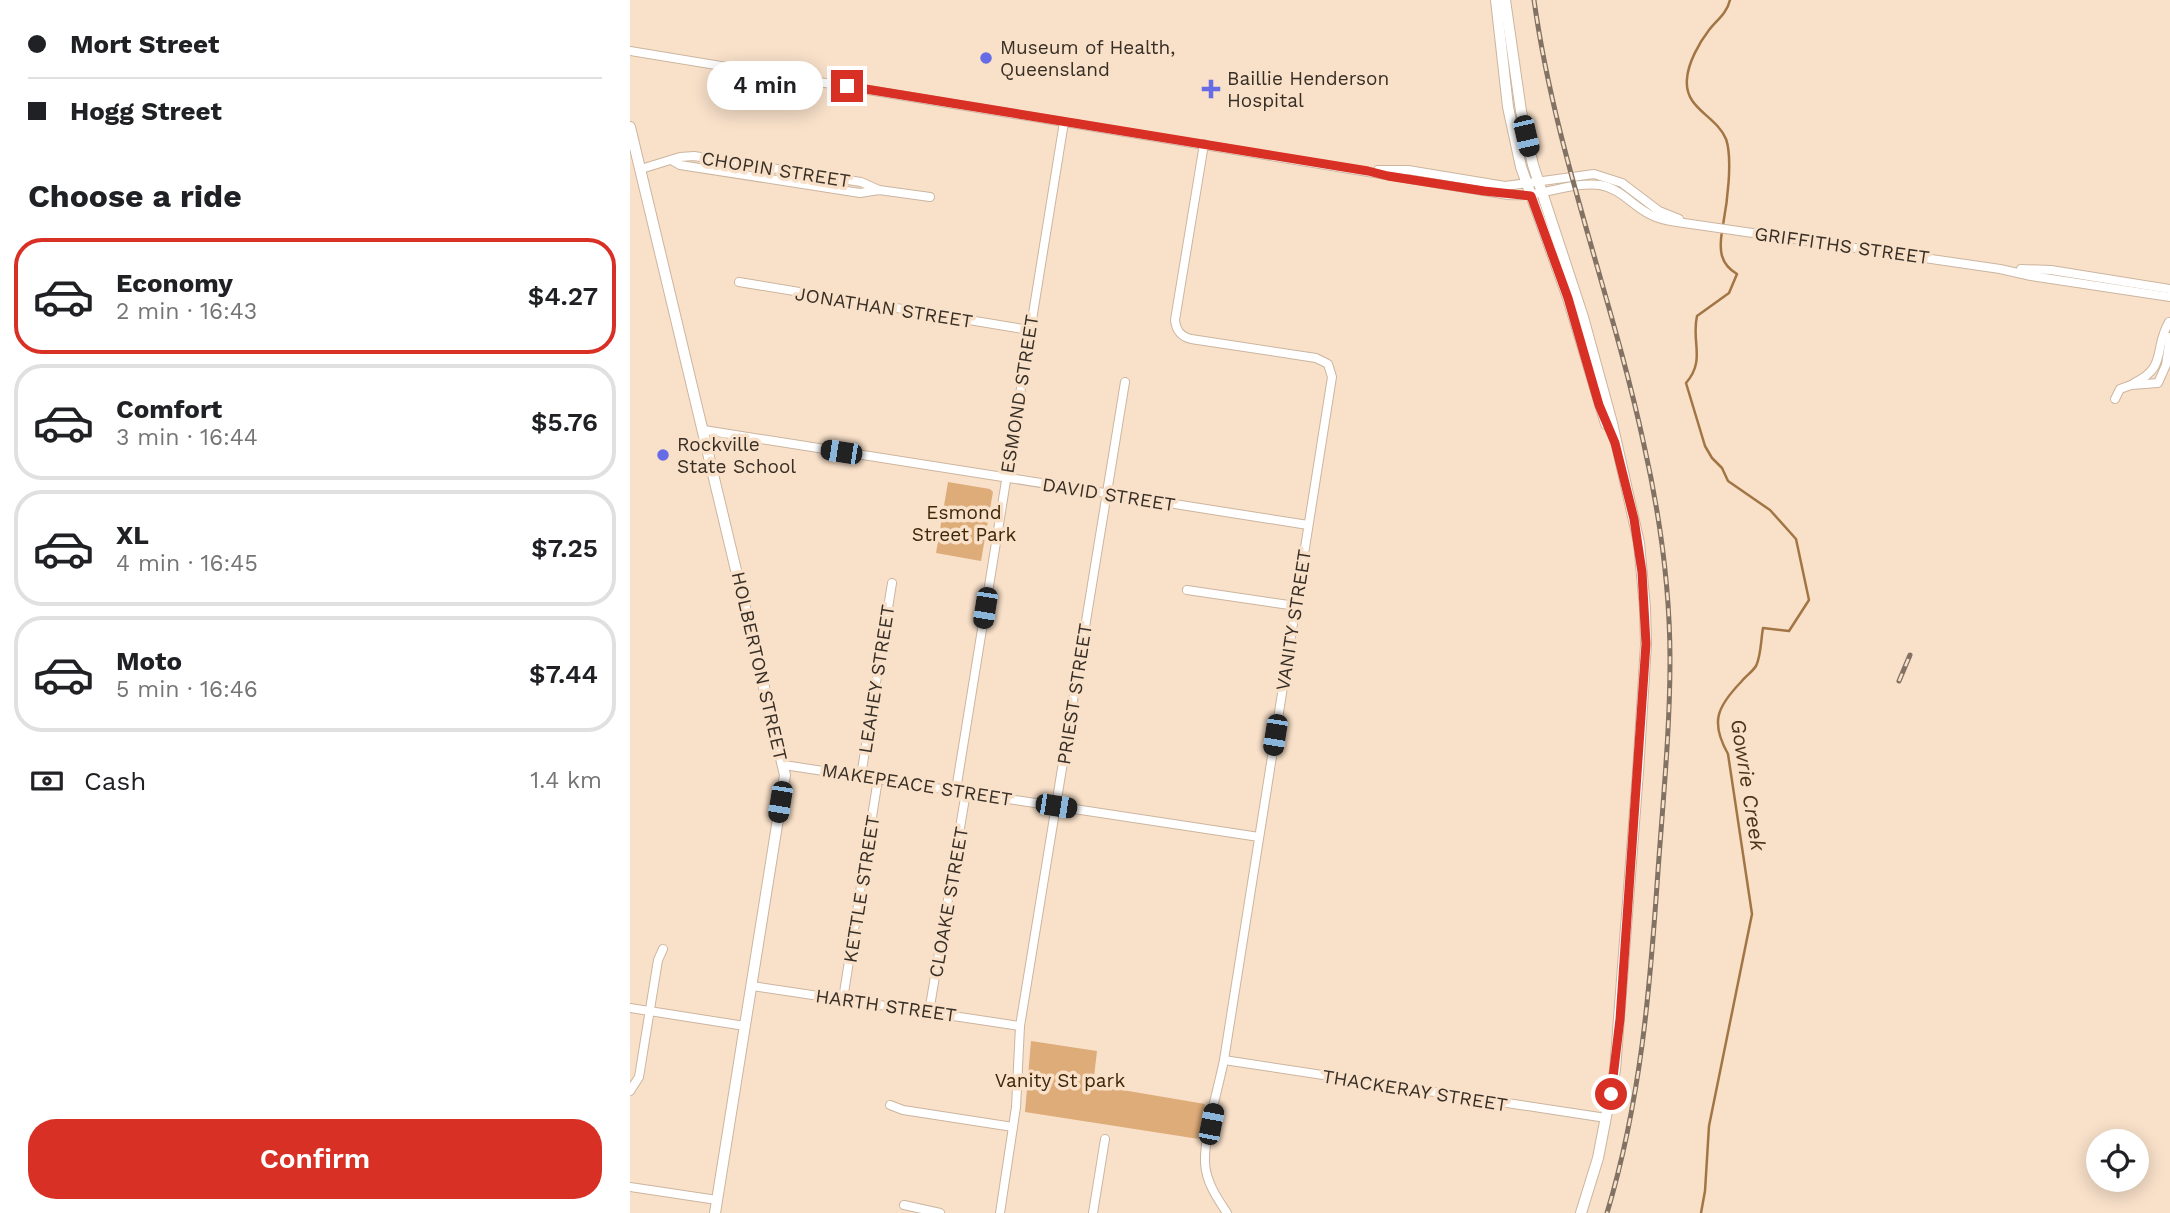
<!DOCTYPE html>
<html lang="en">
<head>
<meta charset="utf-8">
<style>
	body { margin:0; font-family:"Work Sans",sans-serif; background:#f2f2f2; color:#202124; height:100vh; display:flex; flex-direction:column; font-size:26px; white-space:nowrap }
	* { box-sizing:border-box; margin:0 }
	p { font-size:23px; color:#757577 }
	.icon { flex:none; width:38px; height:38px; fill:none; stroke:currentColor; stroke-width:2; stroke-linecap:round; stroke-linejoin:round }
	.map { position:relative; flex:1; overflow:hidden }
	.side { display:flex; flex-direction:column; background:#fff; width:630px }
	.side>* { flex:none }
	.banner { display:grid; align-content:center; height:154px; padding:0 28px; background:#fff }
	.tools { position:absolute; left:1456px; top:1129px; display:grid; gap:14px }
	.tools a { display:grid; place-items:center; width:63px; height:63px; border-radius:50%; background:#fff; box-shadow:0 4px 18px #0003; font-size:35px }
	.end { position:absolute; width:32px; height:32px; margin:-16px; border:9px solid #d93025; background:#fff; box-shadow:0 0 0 4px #fff }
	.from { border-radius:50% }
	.bubble { position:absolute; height:49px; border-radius:24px; background:#fff; box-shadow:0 4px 18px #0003; font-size:23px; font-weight:600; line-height:49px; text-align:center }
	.car { position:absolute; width:21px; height:42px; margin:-21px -10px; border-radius:9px; box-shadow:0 0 5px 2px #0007; background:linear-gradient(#222 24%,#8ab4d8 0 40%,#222 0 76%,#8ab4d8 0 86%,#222 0) }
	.banner b { display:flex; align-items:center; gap:24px; height:66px; font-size:26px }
	.banner b+b { border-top:2px solid #e0e0e0 }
	.banner i { width:18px; height:18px; background:#202124 }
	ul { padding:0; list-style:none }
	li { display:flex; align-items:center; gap:21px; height:116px; margin:0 14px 10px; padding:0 14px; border:4px solid #e0e0e0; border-radius:28px }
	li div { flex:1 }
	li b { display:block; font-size:26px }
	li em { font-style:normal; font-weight:600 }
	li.current { border-color:#d93025 }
	li>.icon { width:63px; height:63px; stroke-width:1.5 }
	h2 { padding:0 28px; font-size:32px; line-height:84px }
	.pay { display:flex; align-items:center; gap:18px; height:77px; padding:0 28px; font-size:26px }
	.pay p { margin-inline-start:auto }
	.action { display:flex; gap:14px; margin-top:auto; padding:14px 28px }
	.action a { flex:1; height:80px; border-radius:28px; background:#d93025; color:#fff; font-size:28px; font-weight:600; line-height:80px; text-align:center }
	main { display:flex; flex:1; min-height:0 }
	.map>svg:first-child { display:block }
</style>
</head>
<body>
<main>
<section class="side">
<div class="banner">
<b><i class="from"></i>Mort Street</b>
<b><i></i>Hogg Street</b>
</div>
<h2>Choose a ride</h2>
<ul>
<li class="current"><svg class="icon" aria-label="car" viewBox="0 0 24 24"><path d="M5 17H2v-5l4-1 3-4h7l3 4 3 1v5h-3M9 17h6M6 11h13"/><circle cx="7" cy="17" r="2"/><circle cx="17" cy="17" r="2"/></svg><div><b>Economy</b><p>2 min · 16:43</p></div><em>$4.27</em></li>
<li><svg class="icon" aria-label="car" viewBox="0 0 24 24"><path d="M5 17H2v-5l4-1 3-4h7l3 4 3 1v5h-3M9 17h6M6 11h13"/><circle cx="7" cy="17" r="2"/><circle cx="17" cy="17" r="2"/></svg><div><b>Comfort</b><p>3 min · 16:44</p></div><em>$5.76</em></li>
<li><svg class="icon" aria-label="car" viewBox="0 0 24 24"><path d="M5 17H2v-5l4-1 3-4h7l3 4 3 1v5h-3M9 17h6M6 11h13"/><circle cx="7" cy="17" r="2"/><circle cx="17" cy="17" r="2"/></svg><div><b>XL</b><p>4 min · 16:45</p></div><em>$7.25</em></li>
<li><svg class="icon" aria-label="car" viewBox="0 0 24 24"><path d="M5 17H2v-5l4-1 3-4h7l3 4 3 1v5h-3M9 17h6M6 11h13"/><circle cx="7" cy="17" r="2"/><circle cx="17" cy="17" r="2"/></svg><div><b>Moto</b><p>5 min · 16:46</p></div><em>$7.44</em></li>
</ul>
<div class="pay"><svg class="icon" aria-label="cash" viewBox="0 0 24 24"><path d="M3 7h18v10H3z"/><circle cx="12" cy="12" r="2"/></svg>Cash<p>1.4 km</p></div>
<div class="action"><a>Confirm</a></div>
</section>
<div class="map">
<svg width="1540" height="1213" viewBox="0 0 1540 1213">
	<rect width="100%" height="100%" fill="#f8e0c9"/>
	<g fill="#deac79">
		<polygon points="318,482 360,489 363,492 351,561 306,553"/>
		<polygon points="401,1041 467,1051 463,1085 575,1104 569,1139 395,1112"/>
	</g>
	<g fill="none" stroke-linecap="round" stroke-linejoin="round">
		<g stroke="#a27545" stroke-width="2.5">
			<path d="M1093,225C1097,204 1103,159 1096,139C1086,115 1054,109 1057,79C1058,63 1069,43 1079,30C1087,20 1097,13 1100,0"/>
			<path d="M1071,1213L1075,1191L1079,1126L1122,914L1098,754C1080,722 1087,707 1111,682C1115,677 1123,671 1126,666C1131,656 1131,639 1133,628L1159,631L1179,600L1166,539L1140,510L1098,481L1092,468L1082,458L1075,446L1056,383C1076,360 1061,342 1067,316L1099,293L1107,274C1090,264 1089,250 1092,231"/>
		</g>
		<g stroke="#ccb59f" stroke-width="10">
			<g id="minor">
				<path d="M0,51L878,195C911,198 941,181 970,185C992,189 1002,206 1021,215C1029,219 1038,221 1047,222L1370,269L1401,276L1540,297"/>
				<path d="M574,144L545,320C546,330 550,336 561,339L686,358L698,364L702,377L594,1060C588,1090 574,1134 575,1163C576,1182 587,1198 597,1213"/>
				<polyline points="43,161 50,165 230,193 249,190 300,197"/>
				<polyline points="11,169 50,157 64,156 231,182 249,190"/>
				<polyline points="748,170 778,170 875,186 964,174 992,183 1029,211 1049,219"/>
				<polyline points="1391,269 1421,270 1540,289"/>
				<polyline points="109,282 399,330"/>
				<path d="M1504,383C1538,367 1523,349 1539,322"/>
				<polyline points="1485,399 1490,389 1501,385 1528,383 1536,365 1540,337"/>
				<polyline points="74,430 678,525"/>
				<polyline points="557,590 666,606"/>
				<polyline points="154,765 629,837"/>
				<polyline points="231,776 262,583"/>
				<polyline points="326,790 434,122"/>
				<polyline points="122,986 390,1026"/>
				<polyline points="213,999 248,779"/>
				<polyline points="0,1008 115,1026"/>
				<polyline points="299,1012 336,792"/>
				<polyline points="594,1060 976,1118"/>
				<polyline points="0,1091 9,1077 28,960 33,949"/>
				<polyline points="260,1105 273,1110 383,1127"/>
				<polyline points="0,1187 87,1200"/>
				<polyline points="274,1205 310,1213"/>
				<polyline points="370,1213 386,1107 390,1026 495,382"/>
				<polyline points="463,1213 475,1139"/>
			</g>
		</g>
		<g stroke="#ccb59f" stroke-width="12">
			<g id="major">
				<polyline points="866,0 878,107 891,167 938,298 976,424"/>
				<polyline points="875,0 891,111 903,165 953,317 982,423 1009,543 1015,608 1016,644 1008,772 985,1070 968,1158 951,1213"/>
				<polyline points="0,127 155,775 85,1213"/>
			</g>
		</g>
		<use href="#minor" stroke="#fff" stroke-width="8"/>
		<use href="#major" stroke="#fff" stroke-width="10"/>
		<g stroke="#817264" stroke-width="5">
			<g id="rail">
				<path d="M904,0C925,152 982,296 1014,445C1030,516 1040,588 1040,660C1040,730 1033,801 1028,871C1020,988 1011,1100 977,1213"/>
				<polyline points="1269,681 1280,655"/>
			</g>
		</g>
		<use href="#rail" stroke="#f8e0c9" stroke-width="2.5" stroke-dasharray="8" stroke-linecap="butt"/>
	</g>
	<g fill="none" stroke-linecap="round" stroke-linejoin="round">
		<polyline stroke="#d93025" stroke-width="9" points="217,86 738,171 758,176 854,191 901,196 938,298 969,405 985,443 1004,519 1012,572 1016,644 990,1019 981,1094"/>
	</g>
	<g fill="#656ce5" stroke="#f8e0c9" stroke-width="2.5">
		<circle cx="356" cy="58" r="7"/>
		<path d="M577.5 78.5h7v7h7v7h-7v7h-7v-7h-7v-7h7z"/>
		<circle cx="33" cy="455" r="7"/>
	</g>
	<g text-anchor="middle" stroke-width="7" stroke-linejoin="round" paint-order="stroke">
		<g font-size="19" fill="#372e25" stroke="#f8e0c9" text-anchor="start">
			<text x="370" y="54">Museum of Health,<tspan x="370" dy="22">Queensland</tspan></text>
			<text x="597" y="85">Baillie Henderson<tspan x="597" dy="22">Hospital</tspan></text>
			<text x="47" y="451">Rockville<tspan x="47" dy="22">State School</tspan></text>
		</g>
		<g font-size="19" fill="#372e25" stroke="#f8e0c9">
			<text transform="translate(146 169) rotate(9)" y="7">CHOPIN STREET</text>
			<text transform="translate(1212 245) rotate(8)" y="7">GRIFFITHS STREET</text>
			<text transform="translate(254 307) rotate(9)" y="7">JONATHAN STREET</text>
			<text transform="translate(389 394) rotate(-81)" y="7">ESMOND STREET</text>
			<text transform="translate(479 494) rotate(9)" y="7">DAVID STREET</text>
			<text transform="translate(663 620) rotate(-81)" y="7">VANITY STREET</text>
			<text transform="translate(130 666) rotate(77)" y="7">HOLBERTON STREET</text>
			<text transform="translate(246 679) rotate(-81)" y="7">LEAHEY STREET</text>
			<text transform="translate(444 694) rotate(-81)" y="7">PRIEST STREET</text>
			<text transform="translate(287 784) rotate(9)" y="7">MAKEPEACE STREET</text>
			<text transform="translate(231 889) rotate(-81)" y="7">KETTLE STREET</text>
			<text transform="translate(318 902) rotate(-80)" y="7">CLOAKE STREET</text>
			<text transform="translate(256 1005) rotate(8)" y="7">HARTH STREET</text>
			<text transform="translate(785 1090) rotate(9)" y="7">THACKERAY STREET</text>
		</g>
		<g font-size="19" fill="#3e2608" stroke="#f8e0c9">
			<text x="334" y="519">Esmond<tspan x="334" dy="22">Street Park</tspan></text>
			<text x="430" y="1087">Vanity St park</text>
		</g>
		<g font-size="21" font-style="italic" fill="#4d3317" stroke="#f8e0c9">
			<text transform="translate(1118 785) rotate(81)" y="7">Gowrie Creek</text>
		</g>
	</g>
</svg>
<div class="tools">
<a><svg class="icon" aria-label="locate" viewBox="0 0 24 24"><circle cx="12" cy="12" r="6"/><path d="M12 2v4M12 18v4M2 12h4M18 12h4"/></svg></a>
</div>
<i class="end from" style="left:981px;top:1094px"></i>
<i class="end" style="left:217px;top:86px"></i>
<div class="bubble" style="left:77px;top:61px;width:116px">4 min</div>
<i class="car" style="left:896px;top:136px;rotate:167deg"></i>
<i class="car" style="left:211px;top:452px;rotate:279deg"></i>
<i class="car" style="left:355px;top:608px;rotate:189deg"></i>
<i class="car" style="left:645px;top:735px;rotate:189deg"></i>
<i class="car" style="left:150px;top:802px;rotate:189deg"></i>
<i class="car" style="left:426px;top:806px;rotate:99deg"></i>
<i class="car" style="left:581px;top:1124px;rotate:11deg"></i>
</div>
</main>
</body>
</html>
